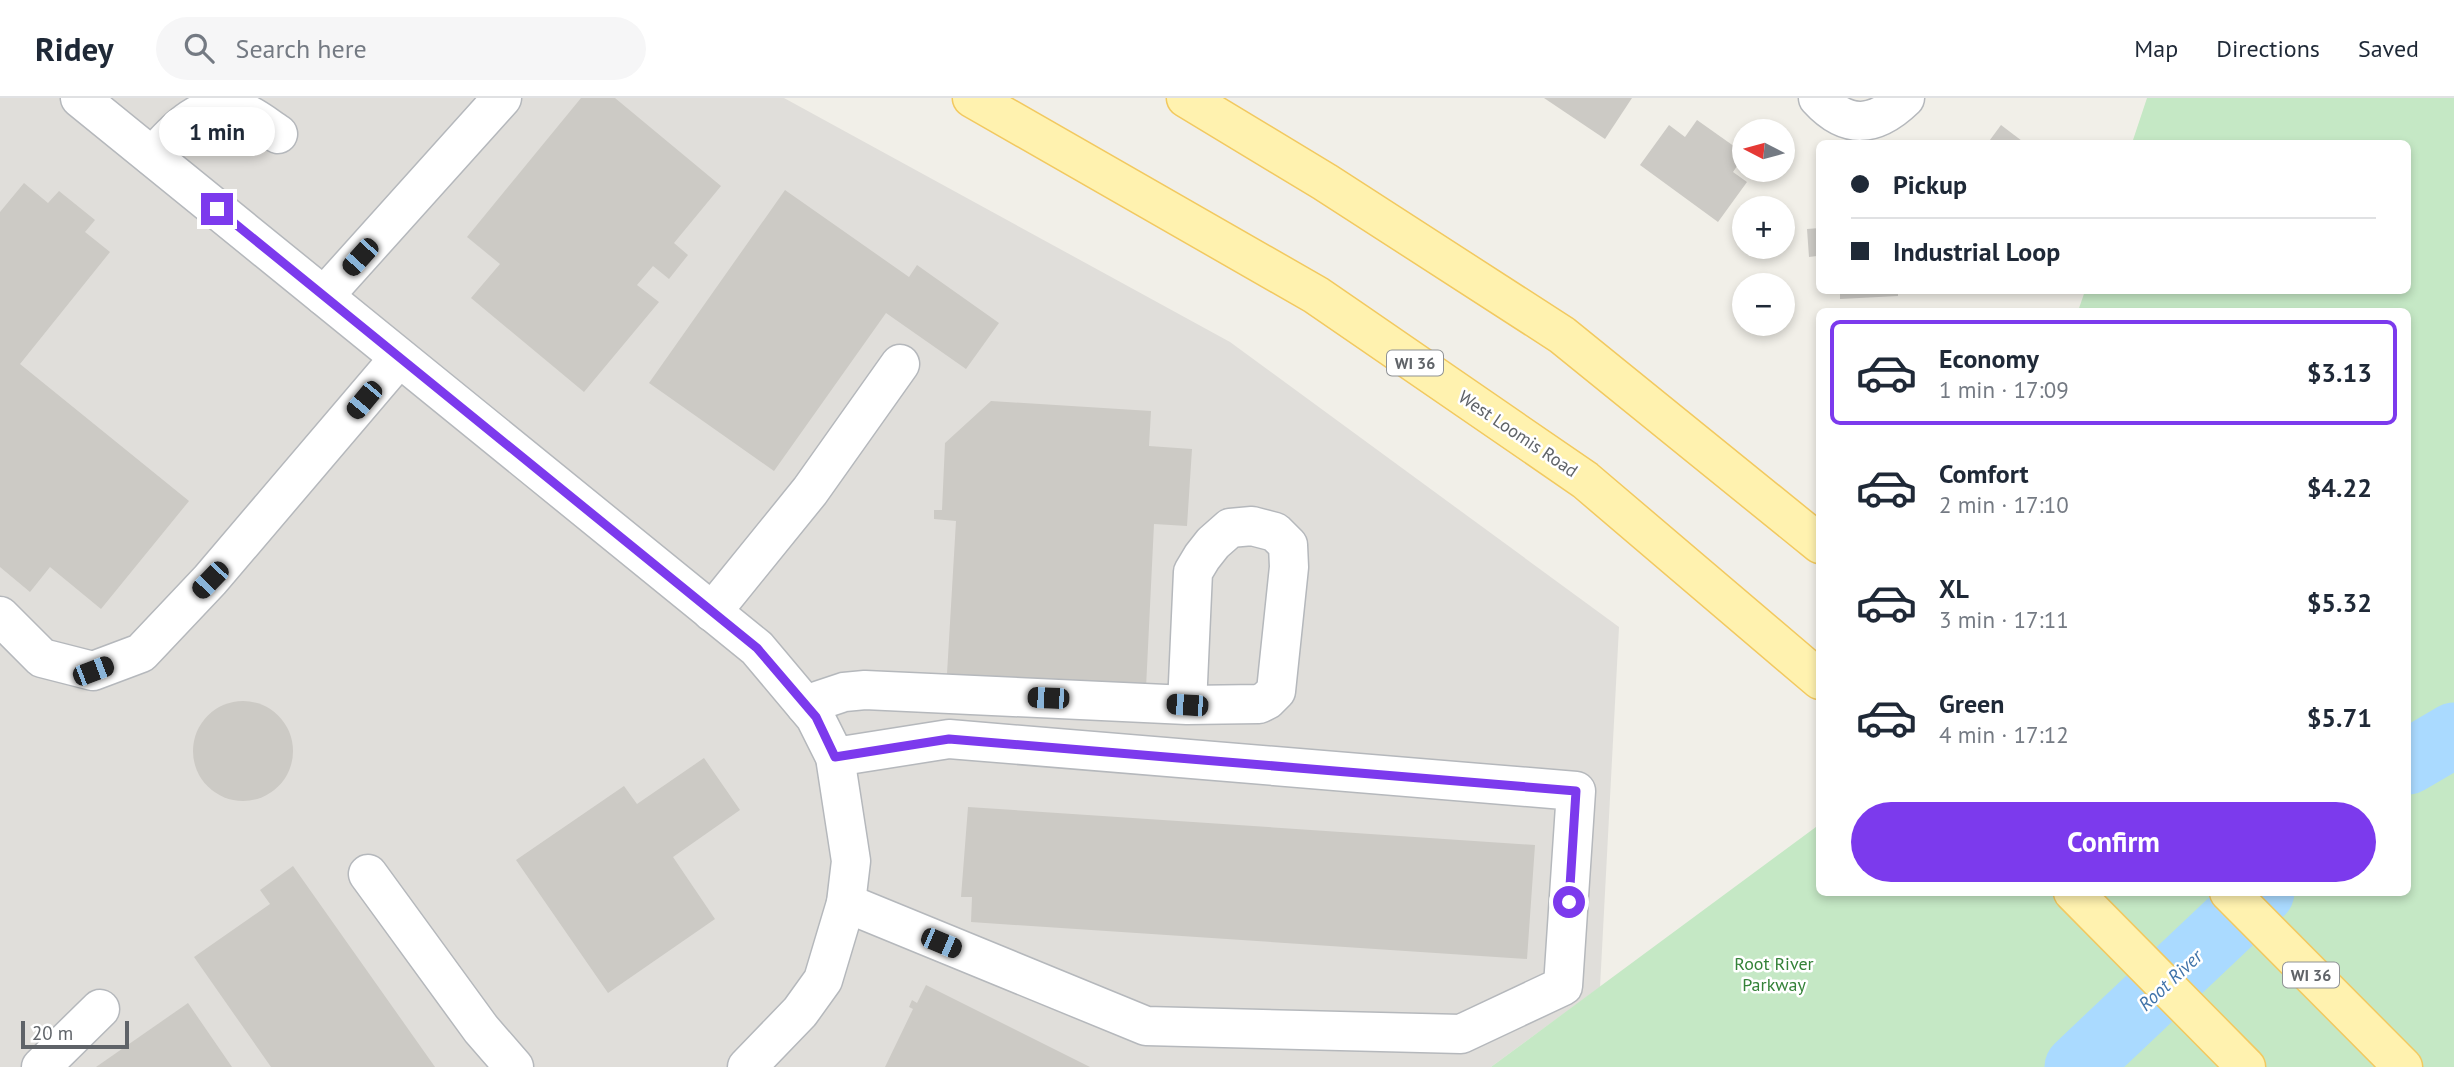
<!DOCTYPE html>
<html lang="en">
<head>
<meta charset="utf-8">
<style>
	body { margin:0; font-family:"PT Sans",sans-serif; background:#f6f6f7; color:#1f2937; height:100vh; display:flex; flex-direction:column; font-size:26px; white-space:nowrap }
	* { box-sizing:border-box; margin:0 }
	p { font-size:23px; color:#747a83 }
	.icon { flex:none; width:38px; height:38px; fill:none; stroke:currentColor; stroke-width:2; stroke-linecap:round; stroke-linejoin:round }
	.map { position:relative; flex:1; overflow:hidden }
	.side { position:absolute; left:1816px; top:210px; width:595px; height:588px; display:flex; flex-direction:column; background:#fff; border-radius:10px; box-shadow:0 4px 10px #0003 }
	.side>* { flex:none }
	.guide { position:absolute; left:1816px; top:42px; width:595px; height:154px; border-radius:10px; box-shadow:0 4px 10px #0003; display:grid; align-content:center; height:154px; padding:0 35px; background:#fff }
	.needle { width:46px; rotate:276deg }
	.controls { position:absolute; left:1732px; top:21px; display:grid; gap:14px }
	.controls a { display:grid; place-items:center; width:63px; height:63px; border-radius:50%; background:#fff; box-shadow:0 4px 10px #0003; font-size:35px }
	.scale { position:absolute; left:21px; bottom:18px; width:108px; box-sizing:border-box; padding-left:7px; border:4px solid #5f6368; border-top:0; font-size:19px; line-height:24px; white-space:nowrap; color:#5f6368; -webkit-text-stroke:5px #fff; paint-order:stroke }
	.end { position:absolute; width:32px; height:32px; margin:-16px; border:9px solid #7c3aed; background:#fff; box-shadow:0 0 0 4px #fff }
	.from { border-radius:50% }
	.bubble { position:absolute; height:49px; border-radius:24px; background:#fff; box-shadow:0 4px 10px #0003; font-size:23px; font-weight:600; line-height:49px; text-align:center }
	.car { position:absolute; width:21px; height:42px; margin:-21px -10px; border-radius:9px; box-shadow:0 0 5px 2px #0007; background:linear-gradient(#222 24%,#8ab4d8 0 40%,#222 0 76%,#8ab4d8 0 86%,#222 0) }
	.guide b { display:flex; align-items:center; gap:24px; height:66px; font-size:26px }
	.guide b+b { border-top:2px solid #e0e1e3 }
	.guide i { width:18px; height:18px; background:#1f2937 }
	ul { padding:12px 0 0; list-style:none }
	li { display:flex; align-items:center; gap:21px; height:105px; margin:0 14px 10px; padding:0 21px; border:4px solid transparent; border-radius:10px }
	li div { flex:1 }
	li b { display:block; font-size:26px }
	li em { font-style:normal; font-weight:600 }
	li.active { border-color:#7c3aed }
	li>.icon { width:63px; height:63px; stroke-width:1.5 }
	.button { display:flex; gap:14px; margin-top:auto; padding:14px 35px }
	.button a { flex:1; height:80px; border-radius:42px; background:#7c3aed; color:#fff; font-size:28px; font-weight:600; line-height:80px; text-align:center }
	header { display:flex; align-items:center; gap:42px; box-sizing:border-box; height:98px; padding:0 35px; background:#fff; border-bottom:2px solid #e0e1e3 }
	header strong { font-size:33px }
	nav { display:flex; gap:38px; margin-inline-start:auto; font-size:24px }
	.search { width:490px; height:63px; background:#f6f6f7; display:flex; align-items:center; gap:18px; box-sizing:border-box; padding:0 24px; border-radius:38px; color:#747a83; font-size:26px }
	.map>svg:first-child { display:block }
</style>
</head>
<body>
<header>
<strong>Ridey</strong>
<div class="search"><svg class="icon" aria-label="search" viewBox="0 0 24 24"><circle cx="10" cy="10" r="6"/><path d="M15 15l6 6"/></svg>Search here</div>
<nav><a>Map</a><a>Directions</a><a>Saved</a></nav>
</header>
<div class="map">
<svg width="2454" height="969" viewBox="0 0 2454 969">
	<rect width="100%" height="100%" fill="#f1efe8"/>
	<polygon fill="#e0deda" points="0,0 784,0 1230,244 1619,529 1600,889 1491,969 0,969"/>
	<polygon fill="#c5e8c5" points="2147,0 2454,0 2454,969 1491,969 1820,726 1820,794 2408,794 2408,214 2078,213 2085,193 2408,192 2408,46 2132,45"/>
	<g fill="none" stroke-linecap="round" stroke-linejoin="round">
		<g stroke="#aadaff" stroke-width="65">
			<polyline points="2408,664 2454,637"/>
			<polyline points="2077,969 2262,794"/>
		</g>
	</g>
	<g fill="#cccac5">
		<polygon points="581,0 615,0 721,88 674,145 688,157 669,181 653,168 637,187 659,204 584,294 471,200 500,166 467,139"/>
		<polygon points="1544,0 1632,0 1605,41"/>
		<polygon points="1697,22 1745,56 1733,74 1747,84 1718,124 1640,67 1669,27 1685,39"/>
		<polygon points="2001,27 2026,46 1987,46"/>
		<polygon points="24,85 48,105 59,93 95,122 85,134 110,154 20,266 189,403 101,511 50,469 30,494 0,469 0,114"/>
		<polygon points="785,92 909,179 917,167 999,225 966,271 886,215 774,373 649,285"/>
		<polygon points="1820,130 1820,172 1818,172 1817,158 1809,159 1807,131"/>
		<polygon points="1840,192 1898,192 1898,198 1840,201"/>
		<polygon points="991,303 1151,313 1149,348 1192,351 1187,428 1154,426 1146,590 947,576 956,423 934,421 934,412 942,412 945,345"/>
		<circle cx="243" cy="653" r="50"/>
		<polygon points="704,660 740,712 673,759 715,821 608,895 516,762 624,688 637,706"/>
		<polygon points="968,709 1535,747 1527,861 971,824 972,799 961,799"/>
		<polygon points="293,768 435,969 271,969 194,859 270,806 260,792"/>
		<polygon points="926,887 1090,969 885,969 913,911 909,909 912,902 917,905"/>
		<polygon points="188,905 232,969 96,969"/>
	</g>
	<g fill="none" stroke-linecap="round" stroke-linejoin="round">
		<g stroke="#b5b8bc" stroke-width="41">
			<g id="minor">
				<polyline points="80,0 757,550 815,619 835,659 851,763 846,805 823,882 800,914 747,969"/>
				<path d="M1818,0C1847,32 1875,29 1905,0"/>
				<path d="M152,58C178,32 199,2 240,13C253,17 267,29 278,36"/>
				<polyline points="324,198 502,0"/>
				<polyline points="712,514 810,393 900,266"/>
				<polyline points="0,518 42,560 93,573 141,555 210,482 399,260"/>
				<polyline points="805,607 844,594 865,592 1187,607 1259,606 1267,602 1276,593 1289,469 1288,447 1275,434 1252,428 1230,430 1213,445 1202,459 1193,474 1187,607"/>
				<polyline points="835,659 949,641 1576,693 1563,888 1461,936 1146,928 846,805"/>
				<polyline points="368,776 481,931 514,969"/>
				<polyline points="41,969 100,911"/>
			</g>
		</g>
		<g stroke="#f2c960" stroke-width="41">
			<g id="major">
				<polyline points="972,0 1316,197 1585,382 1820,582"/>
				<polyline points="1186,0 1325,84 1562,237 1820,446"/>
				<polyline points="2073,794 2246,969"/>
				<polyline points="2229,794 2403,969"/>
			</g>
		</g>
		<use href="#minor" stroke="#fff" stroke-width="38"/>
		<use href="#major" stroke="#fff2af" stroke-width="38"/>
	</g>
	<g fill="none" stroke-linecap="round" stroke-linejoin="round">
		<polyline stroke="#7c3aed" stroke-width="9" points="217,111 757,550 816,619 835,659 949,641 1576,693 1569,804"/>
	</g>
	<g text-anchor="middle" stroke-width="5" stroke-linejoin="round" paint-order="stroke">
		<g fill="#fff" stroke="#8f9295" stroke-width="2">
			<rect x="1387" y="252.5" width="56" height="25" rx="5"/>
			<rect x="2283" y="864.5" width="56" height="25" rx="5"/>
		</g>
		<g font-size="16" font-weight="bold" fill="#5f6368">
			<text x="1415" y="271">WI 36</text>
			<text x="2311" y="883">WI 36</text>
		</g>
		<g font-size="18" fill="#5f6368" stroke="#fff">
			<text transform="translate(1518 336) rotate(34)" y="6">West Loomis Road</text>
		</g>
		<g font-size="18" fill="#348238" stroke="#fff">
			<text x="1774" y="872">Root River<tspan x="1774" dy="21">Parkway</tspan></text>
		</g>
		<g font-size="19" font-style="italic" fill="#4174aa" stroke="#fff">
			<text transform="translate(2170 882) rotate(-43)" y="7">Root River</text>
		</g>
	</g>
</svg>
<div class="controls">
<a><svg class="needle" viewBox="-14 -14 28 28"><path d="M0-13l5 13h-10z" fill="#e53935"/><path d="M0 13l5-13h-10z" fill="#747a83"/></svg></a>
<a>+</a>
<a>−</a>
</div>
<div class="scale">20 m</div>
<i class="end from" style="left:1569px;top:804px"></i>
<i class="end" style="left:217px;top:111px"></i>
<div class="bubble" style="left:159px;top:9px;width:116px">1 min</div>
<i class="car" style="left:360px;top:159px;rotate:222deg"></i>
<i class="car" style="left:364px;top:302px;rotate:220deg"></i>
<i class="car" style="left:210px;top:482px;rotate:224deg"></i>
<i class="car" style="left:93px;top:573px;rotate:69deg"></i>
<i class="car" style="left:1048px;top:600px;rotate:272deg"></i>
<i class="car" style="left:1187px;top:607px;rotate:274deg"></i>
<i class="car" style="left:941px;top:845px;rotate:113deg"></i>
<div class="guide">
<b><i class="from"></i>Pickup</b>
<b><i></i>Industrial Loop</b>
</div>
<section class="side">
<ul>
<li class="active"><svg class="icon" aria-label="car" viewBox="0 0 24 24"><path d="M5 17H2v-5l4-1 3-4h7l3 4 3 1v5h-3M9 17h6M6 11h13"/><circle cx="7" cy="17" r="2"/><circle cx="17" cy="17" r="2"/></svg><div><b>Economy</b><p>1 min · 17:09</p></div><em>$3.13</em></li>
<li><svg class="icon" aria-label="car" viewBox="0 0 24 24"><path d="M5 17H2v-5l4-1 3-4h7l3 4 3 1v5h-3M9 17h6M6 11h13"/><circle cx="7" cy="17" r="2"/><circle cx="17" cy="17" r="2"/></svg><div><b>Comfort</b><p>2 min · 17:10</p></div><em>$4.22</em></li>
<li><svg class="icon" aria-label="car" viewBox="0 0 24 24"><path d="M5 17H2v-5l4-1 3-4h7l3 4 3 1v5h-3M9 17h6M6 11h13"/><circle cx="7" cy="17" r="2"/><circle cx="17" cy="17" r="2"/></svg><div><b>XL</b><p>3 min · 17:11</p></div><em>$5.32</em></li>
<li><svg class="icon" aria-label="car" viewBox="0 0 24 24"><path d="M5 17H2v-5l4-1 3-4h7l3 4 3 1v5h-3M9 17h6M6 11h13"/><circle cx="7" cy="17" r="2"/><circle cx="17" cy="17" r="2"/></svg><div><b>Green</b><p>4 min · 17:12</p></div><em>$5.71</em></li>
</ul>
<div class="button"><a>Confirm</a></div>
</section>
</div>
</body>
</html>
